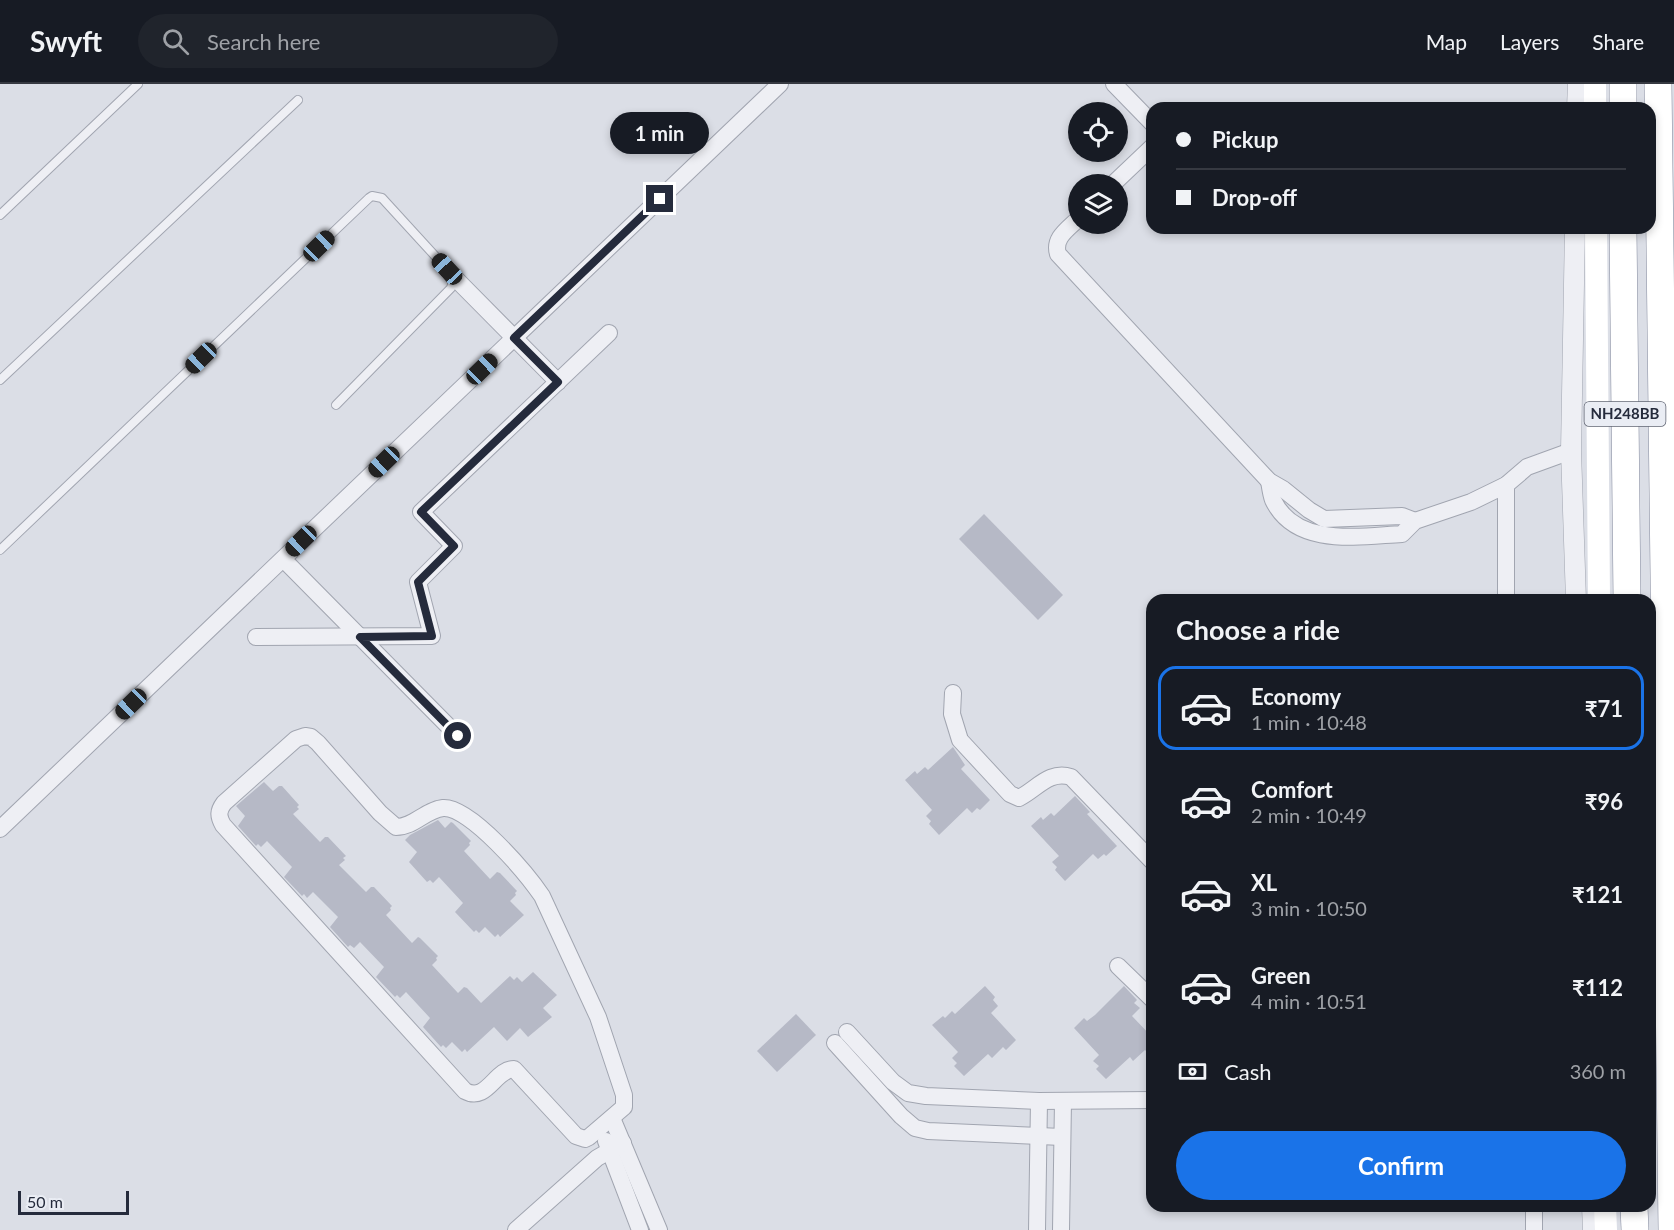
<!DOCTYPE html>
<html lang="en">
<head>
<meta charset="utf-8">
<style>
	body { margin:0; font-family:Lato,sans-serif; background:#20242c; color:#f1f3f6; height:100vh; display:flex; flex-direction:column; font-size:22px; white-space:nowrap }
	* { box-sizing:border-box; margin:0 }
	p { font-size:20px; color:#9ea1a6 }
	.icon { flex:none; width:33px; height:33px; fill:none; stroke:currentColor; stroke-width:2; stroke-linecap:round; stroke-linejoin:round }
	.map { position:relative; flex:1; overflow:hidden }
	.side { position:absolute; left:1146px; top:510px; width:510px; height:618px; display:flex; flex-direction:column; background:#171b24; border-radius:18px; box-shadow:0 3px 9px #0003 }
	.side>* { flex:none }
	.top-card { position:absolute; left:1146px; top:18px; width:510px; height:132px; border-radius:18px; box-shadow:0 3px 9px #0003; display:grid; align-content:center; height:132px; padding:0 30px; background:#171b24 }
	.buttons { position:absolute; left:1068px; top:18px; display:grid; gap:12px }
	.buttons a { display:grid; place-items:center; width:60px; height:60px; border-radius:50%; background:#171b24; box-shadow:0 3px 9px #0003; font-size:30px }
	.scale { position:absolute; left:18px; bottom:15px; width:111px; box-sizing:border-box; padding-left:6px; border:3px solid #252b3c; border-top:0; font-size:16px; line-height:21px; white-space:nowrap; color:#252b3c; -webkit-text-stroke:4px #eaedf4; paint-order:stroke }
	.end { position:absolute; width:27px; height:27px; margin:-14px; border:8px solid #252b3c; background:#fff; box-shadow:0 0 0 3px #fff }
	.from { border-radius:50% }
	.bubble { position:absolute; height:42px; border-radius:21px; background:#171b24; box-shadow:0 3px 9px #0003; font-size:20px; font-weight:700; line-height:42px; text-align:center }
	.car { position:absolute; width:18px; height:36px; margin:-18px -9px; border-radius:8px; box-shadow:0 0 4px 2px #0007; background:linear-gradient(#222 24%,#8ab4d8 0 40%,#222 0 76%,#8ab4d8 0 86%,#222 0) }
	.top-card b { display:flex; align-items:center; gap:21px; height:57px; font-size:22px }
	.top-card b+b { border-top:2px solid #363941 }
	.top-card i { width:15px; height:15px; background:#f1f3f6 }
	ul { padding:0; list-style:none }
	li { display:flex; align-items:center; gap:18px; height:84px; margin:0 12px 9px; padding:0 18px; border:3px solid transparent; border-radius:18px }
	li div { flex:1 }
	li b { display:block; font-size:22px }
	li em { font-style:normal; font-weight:700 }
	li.current { border-color:#1a73e8 }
	li>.icon { width:54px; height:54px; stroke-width:1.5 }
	h2 { padding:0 30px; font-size:27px; line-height:72px }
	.pay { display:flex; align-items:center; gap:15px; height:66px; padding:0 30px; font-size:22px }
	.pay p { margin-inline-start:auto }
	.primary-button { display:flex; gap:12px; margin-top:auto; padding:12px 30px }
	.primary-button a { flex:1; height:69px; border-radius:36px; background:#1a73e8; color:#fff; font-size:24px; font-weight:700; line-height:69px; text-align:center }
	header { display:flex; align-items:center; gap:36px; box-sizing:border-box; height:84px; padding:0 30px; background:#171b24; border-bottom:2px solid #363941 }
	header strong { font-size:28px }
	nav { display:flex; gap:33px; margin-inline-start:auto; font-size:21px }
	.search { width:420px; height:54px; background:#20242c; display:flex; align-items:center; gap:15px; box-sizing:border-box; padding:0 21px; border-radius:33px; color:#9ea1a6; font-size:22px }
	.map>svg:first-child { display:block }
</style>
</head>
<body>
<header>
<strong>Swyft</strong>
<div class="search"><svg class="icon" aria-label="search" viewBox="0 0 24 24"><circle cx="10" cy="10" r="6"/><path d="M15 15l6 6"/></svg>Search here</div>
<nav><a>Map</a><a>Layers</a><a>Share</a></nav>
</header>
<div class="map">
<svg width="1674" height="1146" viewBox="0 0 1674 1146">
	<rect width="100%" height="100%" fill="#dbdee6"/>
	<g fill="#b6b9c6">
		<polygon points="984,430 1063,511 1038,536 959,455"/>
		<polygon points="953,663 965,681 961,685 990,716 980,726 977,724 972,729 967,724 939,751 929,740 931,737 926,732 932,726 905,696 915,687 917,690 925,683 928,686"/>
		<polygon points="264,698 273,707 279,702 282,702 299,721 297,723 299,725 293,730 320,758 325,753 328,753 346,772 343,774 345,776 339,781 366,808 371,803 374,803 392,822 390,824 391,826 386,831 412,859 418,853 420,854 438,872 436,874 437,876 432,881 458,909 464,903 467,904 481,919 510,892 514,896 517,893 522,898 533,888 557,911 543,924 552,933 528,953 520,944 507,957 494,943 467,968 465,965 462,968 452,958 446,964 443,961 441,963 423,943 430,934 406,908 400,914 397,911 395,913 376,893 384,883 360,858 354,864 350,861 348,863 330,843 338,833 313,808 307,814 304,810 302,812 284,793 292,783 267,757 261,763 258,760 256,762 238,742 245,732 236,722"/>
		<polygon points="1075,712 1090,728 1087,730 1117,762 1106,772 1104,770 1098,775 1093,770 1065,797 1055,786 1057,783 1052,778 1059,772 1031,742 1041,733 1043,736 1051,729 1054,732"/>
		<polygon points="438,736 445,744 451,738 453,739 471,757 469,759 470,761 464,767 490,795 497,788 500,789 517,807 515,809 516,811 510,817 524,831 500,853 498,850 495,853 485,843 479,849 476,846 474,848 455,828 463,819 439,793 433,799 430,796 427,798 409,778 417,768 405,756 410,751"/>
		<polygon points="985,902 995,913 993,916 998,922 991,929 1016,956 1006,966 1003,963 992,974 988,970 964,992 954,982 957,979 952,974 958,968 932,941 943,932 945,934 952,927 955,930"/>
		<polygon points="1124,902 1137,916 1134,919 1140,924 1132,932 1152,953 1152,973 1145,966 1133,977 1130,973 1106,995 1096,985 1099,982 1093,977 1099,971 1074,944 1084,934 1087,937 1095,931"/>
		<polygon points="796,930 816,951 777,988 757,967"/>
	</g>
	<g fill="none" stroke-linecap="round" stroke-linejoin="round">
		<g stroke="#a1a5b0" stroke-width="10">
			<g id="service">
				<polyline points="0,131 138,0"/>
				<polyline points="0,296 298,16"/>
				<path d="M0,466L369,114L372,112L382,114L447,185C453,192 454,196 451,204L336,321"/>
			</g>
		</g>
		<g stroke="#a1a5b0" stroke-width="18">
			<g id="minor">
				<polyline points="1114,0 1152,39"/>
				<polyline points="1113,100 1152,63"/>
				<path d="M1078,135C1068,145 1053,154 1058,170L1269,397L1283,405L1309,426L1324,435L1402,432L1415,437"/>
				<polyline points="452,191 558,298"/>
				<path d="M1269,397C1270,403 1271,411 1273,416C1296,464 1360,452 1402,450L1415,437L1471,418L1506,401L1527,383L1571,367"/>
				<polyline points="1506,401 1506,516"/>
				<polyline points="289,481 458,652"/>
				<polyline points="256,553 432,552 418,498 454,462 421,428 609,249"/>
				<path d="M953,609L952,630L960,656L1010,710L1019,714C1037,705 1049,686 1071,693L1152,777"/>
				<path d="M305,652L311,653L318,659L380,729L396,743C414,743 425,726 443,724C470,722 527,790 542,812L598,933L624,1011V1023L589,1053L585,1055L576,1052L514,985C495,985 487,1019 465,1007L223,741C218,732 218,727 224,719L296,655Z"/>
				<polyline points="0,745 780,0"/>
				<polyline points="1118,882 1152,915"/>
				<polyline points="847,948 893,998 908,1009 926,1012 1039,1017 1152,1016"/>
				<polyline points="835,959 901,1032 915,1044 928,1047 1062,1053"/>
				<polyline points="612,1034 659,1146"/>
				<polyline points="606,1057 640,1146"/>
				<polyline points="516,1146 597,1074 623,1059"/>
				<polyline points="1037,1146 1039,1017"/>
				<polyline points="1061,1146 1063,1017"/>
				<polyline points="1534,1146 1534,1122"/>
			</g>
		</g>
		<g stroke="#a1a5b0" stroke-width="21">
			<g id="tertiary">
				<polyline points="1577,24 1578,0"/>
				<polyline points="1575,144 1571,367 1576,516"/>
				<polyline points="1592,1122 1593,1146"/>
			</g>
		</g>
		<g stroke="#83899d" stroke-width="28">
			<g id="trunk">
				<polyline points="1623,0 1623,24"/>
				<polyline points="1658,0 1672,1146"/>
				<polyline points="1623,144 1627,516"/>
				<polyline points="1634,1122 1635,1146"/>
			</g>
		</g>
		<use href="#service" stroke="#eeeff4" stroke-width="8"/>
		<use href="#minor" stroke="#eeeff4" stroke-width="16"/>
		<use href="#tertiary" stroke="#eeeff4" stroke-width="20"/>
		<g stroke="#fff" stroke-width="22">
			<polyline points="1595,0 1595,24"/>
			<polyline points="1596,144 1599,516"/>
			<polyline points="1605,1122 1606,1146"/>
		</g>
		<use href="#trunk" stroke="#fff" stroke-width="27"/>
	</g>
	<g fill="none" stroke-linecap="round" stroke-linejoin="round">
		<polyline stroke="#252b3c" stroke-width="8" points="458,652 360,553 432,552 418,498 454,462 421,428 558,298 514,254 660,115"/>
	</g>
	<g text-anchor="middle" stroke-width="4.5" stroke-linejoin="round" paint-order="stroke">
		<rect fill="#eaedf4" stroke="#606573" stroke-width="1.5" x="1584.5" y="318" width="81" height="24" rx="4.5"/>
		<g font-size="15" font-weight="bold" fill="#252b3c">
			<text x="1625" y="335">NH248BB</text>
		</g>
	</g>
</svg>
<div class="buttons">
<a><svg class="icon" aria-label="locate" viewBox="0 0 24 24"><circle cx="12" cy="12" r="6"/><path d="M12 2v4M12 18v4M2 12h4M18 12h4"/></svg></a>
<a><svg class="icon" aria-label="layers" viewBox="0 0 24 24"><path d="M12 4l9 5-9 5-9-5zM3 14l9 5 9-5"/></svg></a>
</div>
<div class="scale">50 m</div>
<i class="end from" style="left:458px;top:652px"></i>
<i class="end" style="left:660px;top:115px"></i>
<div class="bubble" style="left:610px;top:28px;width:99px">1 min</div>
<i class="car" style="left:319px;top:162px;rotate:46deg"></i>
<i class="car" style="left:447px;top:185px;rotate:317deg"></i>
<i class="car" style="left:201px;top:274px;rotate:226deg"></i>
<i class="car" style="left:482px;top:285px;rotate:46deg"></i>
<i class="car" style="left:384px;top:378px;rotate:226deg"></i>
<i class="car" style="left:301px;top:457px;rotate:226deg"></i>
<i class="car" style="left:131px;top:620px;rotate:226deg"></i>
<div class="top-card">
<b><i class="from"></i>Pickup</b>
<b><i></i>Drop-off</b>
</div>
<section class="side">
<h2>Choose a ride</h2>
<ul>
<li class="current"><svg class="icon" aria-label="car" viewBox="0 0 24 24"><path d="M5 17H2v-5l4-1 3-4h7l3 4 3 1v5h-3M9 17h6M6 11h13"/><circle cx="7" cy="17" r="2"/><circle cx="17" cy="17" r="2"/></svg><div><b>Economy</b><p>1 min · 10:48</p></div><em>₹71</em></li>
<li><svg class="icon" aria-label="car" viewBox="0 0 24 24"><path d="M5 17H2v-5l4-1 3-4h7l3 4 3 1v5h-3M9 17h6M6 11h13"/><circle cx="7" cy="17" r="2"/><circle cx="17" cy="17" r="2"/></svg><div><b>Comfort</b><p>2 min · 10:49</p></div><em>₹96</em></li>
<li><svg class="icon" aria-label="car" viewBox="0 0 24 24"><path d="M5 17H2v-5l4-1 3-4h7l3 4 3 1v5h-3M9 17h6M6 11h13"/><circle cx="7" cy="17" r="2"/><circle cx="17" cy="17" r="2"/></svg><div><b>XL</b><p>3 min · 10:50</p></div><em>₹121</em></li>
<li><svg class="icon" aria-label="car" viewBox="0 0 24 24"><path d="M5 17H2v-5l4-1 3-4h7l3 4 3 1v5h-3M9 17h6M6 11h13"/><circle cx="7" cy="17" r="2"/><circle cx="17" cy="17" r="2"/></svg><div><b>Green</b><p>4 min · 10:51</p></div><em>₹112</em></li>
</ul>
<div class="pay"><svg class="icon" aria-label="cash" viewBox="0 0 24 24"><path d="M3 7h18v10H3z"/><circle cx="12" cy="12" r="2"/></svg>Cash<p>360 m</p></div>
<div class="primary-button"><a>Confirm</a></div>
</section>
</div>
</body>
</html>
